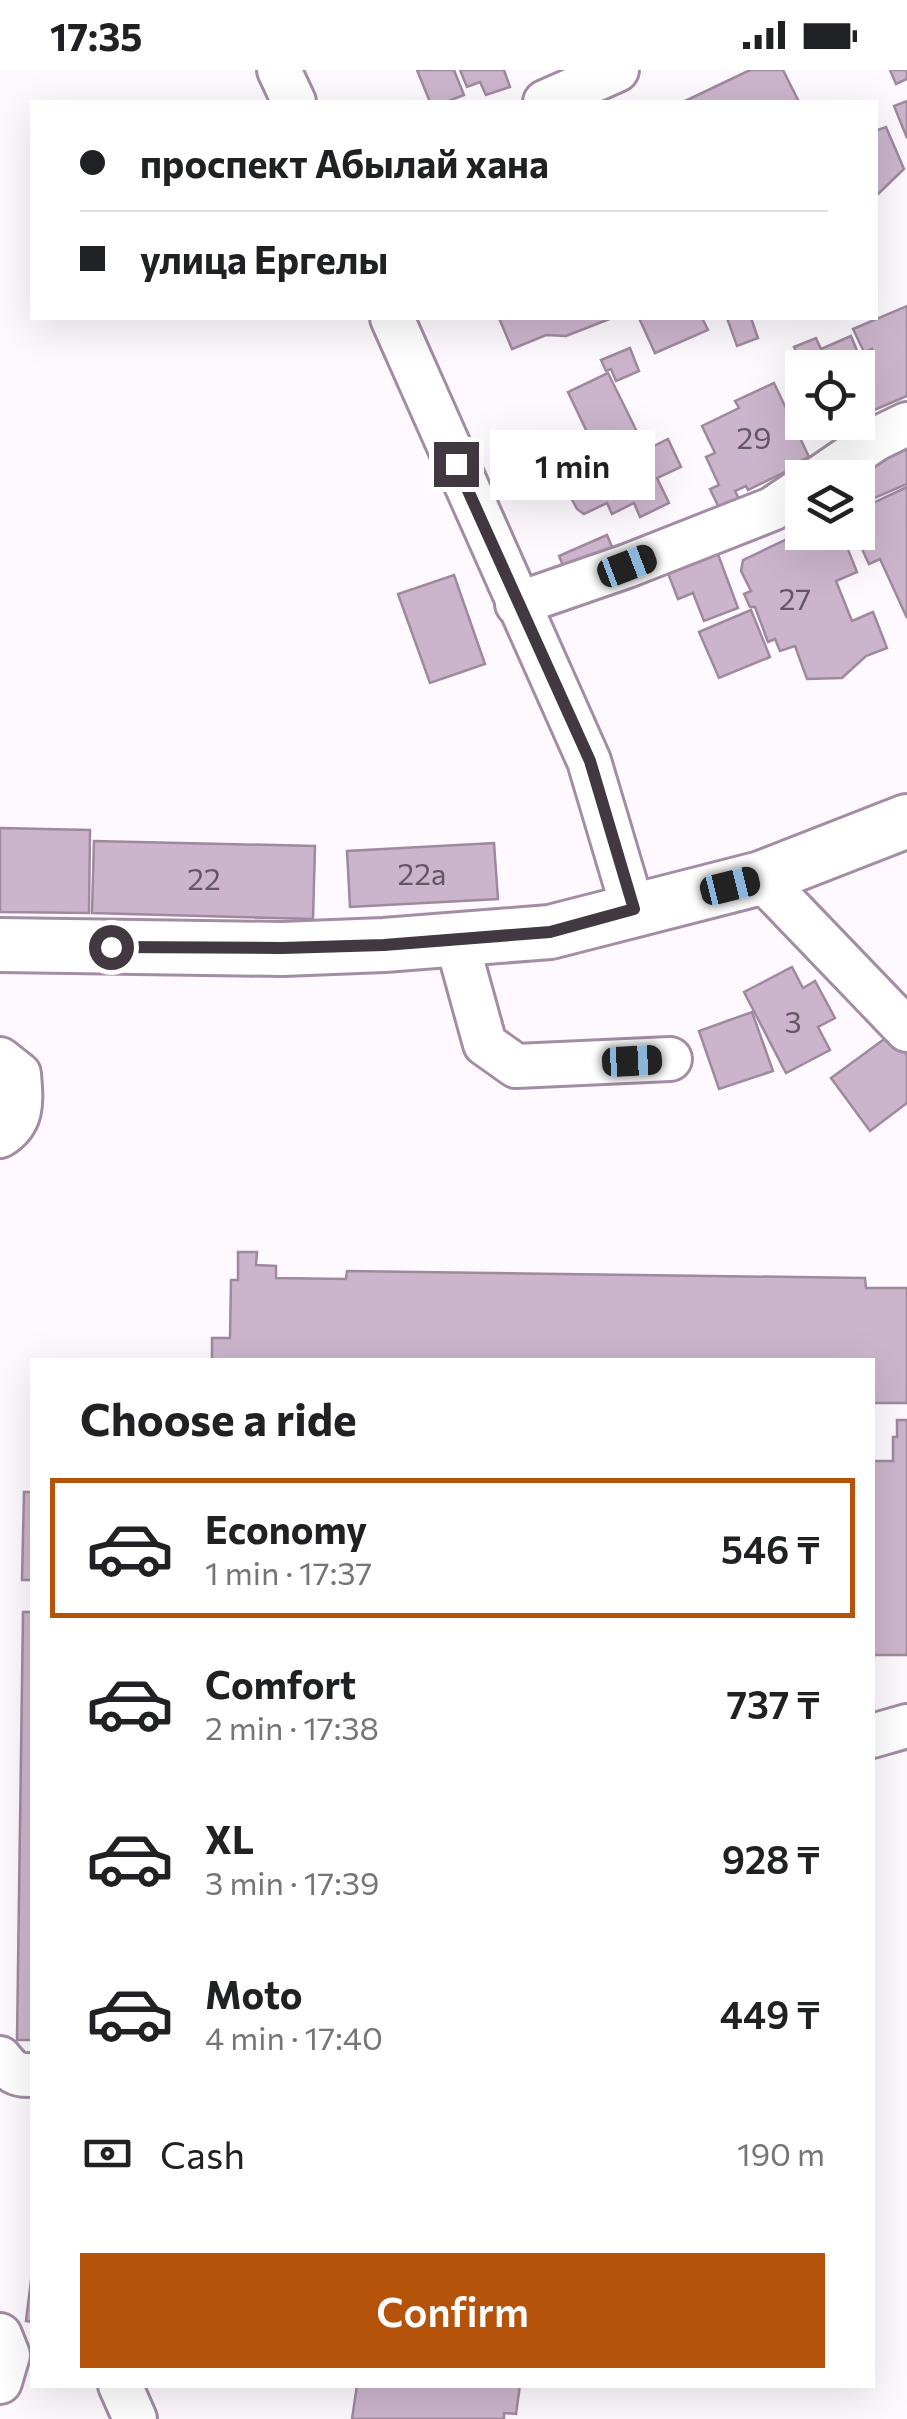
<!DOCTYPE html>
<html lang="en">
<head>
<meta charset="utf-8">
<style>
	body { margin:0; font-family:Commissioner,sans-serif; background:#f2f2f2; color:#202124; height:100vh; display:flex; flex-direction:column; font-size:38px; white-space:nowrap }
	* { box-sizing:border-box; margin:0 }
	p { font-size:32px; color:#757577 }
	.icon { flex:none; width:55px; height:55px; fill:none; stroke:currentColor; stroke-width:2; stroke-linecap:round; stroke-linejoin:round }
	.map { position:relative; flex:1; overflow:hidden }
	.details { position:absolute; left:30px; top:1288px; width:845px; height:1030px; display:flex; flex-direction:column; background:#fff; border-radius:0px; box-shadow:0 10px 40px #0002 }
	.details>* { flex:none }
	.top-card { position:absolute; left:30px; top:30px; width:848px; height:220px; border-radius:0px; box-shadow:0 10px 40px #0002; display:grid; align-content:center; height:220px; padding:0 50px; background:#fff }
	.controls { position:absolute; left:785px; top:280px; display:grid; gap:20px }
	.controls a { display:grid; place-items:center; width:90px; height:90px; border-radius:0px; background:#fff; box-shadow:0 10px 40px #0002; font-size:50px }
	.end { position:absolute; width:45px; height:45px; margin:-22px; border:12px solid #423842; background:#fff; box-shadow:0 0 0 5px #fff }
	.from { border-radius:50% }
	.bubble { position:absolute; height:70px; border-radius:0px; background:#fff; box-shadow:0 10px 40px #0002; font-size:32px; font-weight:600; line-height:70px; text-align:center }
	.car { position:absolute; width:30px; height:60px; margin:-30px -15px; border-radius:12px; box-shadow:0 0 8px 2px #0007; background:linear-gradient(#222 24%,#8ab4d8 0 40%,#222 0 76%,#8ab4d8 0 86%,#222 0) }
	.top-card b { display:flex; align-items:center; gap:35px; height:95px; font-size:38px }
	.top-card b+b { border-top:2px solid #e0e0e0 }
	.top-card i { width:25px; height:25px; background:#202124 }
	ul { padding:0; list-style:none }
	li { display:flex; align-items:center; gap:30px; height:140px; margin:0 20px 15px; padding:0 30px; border:5px solid transparent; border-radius:0px }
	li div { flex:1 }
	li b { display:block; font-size:38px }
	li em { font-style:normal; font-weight:600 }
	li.active { border-color:#b45309 }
	li>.icon { width:90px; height:90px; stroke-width:1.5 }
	h2 { padding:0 50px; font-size:45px; line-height:120px }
	.pay { display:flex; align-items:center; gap:25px; height:110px; padding:0 50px; font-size:38px }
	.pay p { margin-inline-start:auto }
	.action { display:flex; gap:20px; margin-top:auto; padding:20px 50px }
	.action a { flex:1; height:115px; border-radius:0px; background:#b45309; color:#fff; font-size:40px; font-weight:600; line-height:115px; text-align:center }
	.status { display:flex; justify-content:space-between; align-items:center; height:70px; padding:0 50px; background:#fff; direction:ltr }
	.status svg { height:28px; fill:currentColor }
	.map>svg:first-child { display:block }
</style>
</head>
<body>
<div class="status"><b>17:35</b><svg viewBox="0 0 49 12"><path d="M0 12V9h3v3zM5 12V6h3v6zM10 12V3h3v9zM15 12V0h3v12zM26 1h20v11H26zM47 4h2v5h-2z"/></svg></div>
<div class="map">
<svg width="907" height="2349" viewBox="0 0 907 2349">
	<rect width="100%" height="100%" fill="#fef9fe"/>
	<g fill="#ccb5cc" stroke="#9f899f" stroke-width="2.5">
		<polygon points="417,0 454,0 464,25 446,32 430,32"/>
		<polygon points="460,0 504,0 510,17 486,25 480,12 467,17"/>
		<polygon points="750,0 783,0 799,32 683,32"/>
		<polygon points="890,0 907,0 907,9 896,14"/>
		<polygon points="907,31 907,68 894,36"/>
		<polygon points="886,57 904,99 875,127 875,61"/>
		<polygon points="907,236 907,326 858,347 858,298 803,298 794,277 816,268 821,279 851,266 860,288 873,282 872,279 864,282 853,259"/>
		<polygon points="499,248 612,248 566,266 546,265 512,279"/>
		<polygon points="639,248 702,248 708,260 655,283"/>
		<polygon points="727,248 751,248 758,268 737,276"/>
		<polygon points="630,278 639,301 616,311 611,299 606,301 601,290"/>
		<polygon points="608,303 646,380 668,369 681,397 657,408 669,433 640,447 634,433 612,444 607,433 584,444 577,439 559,405 567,394 596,381 568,322"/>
		<polygon points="774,313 809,387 790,396 791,399 748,420 746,416 735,421 743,437 723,446 710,419 719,415 706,387 715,383 702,356 739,338 735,331"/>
		<polygon points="907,379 907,414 858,435 858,408 844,405"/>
		<polygon points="907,417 907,548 880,489 869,494 854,462 858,462 858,440"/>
		<polygon points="802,462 809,470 828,462 841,462 857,502 836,511 852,551 873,542 887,578 866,586 842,608 807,609 795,576 780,581 775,569 768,572 755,537 750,537 744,524 751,521 741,501 743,490"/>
		<polygon points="607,465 615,484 567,505 559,486"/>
		<polygon points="716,479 738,538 704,551 693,523 678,529 666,498"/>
		<polygon points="454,505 485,594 430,613 398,524"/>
		<polygon points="751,540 770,587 719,608 699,562"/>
		<polygon points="0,758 90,760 89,843 0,842"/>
		<polygon points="94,771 315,776 313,849 92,843"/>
		<polygon points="494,773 498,829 350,837 347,781"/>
		<polygon points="792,897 803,918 815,911 835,948 818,957 830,980 786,1003 744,922"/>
		<polygon points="752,942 773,1001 719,1019 699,961"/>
		<polygon points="887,967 893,977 898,973 907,985 907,1033 870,1061 831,1008"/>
		<polygon points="238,1182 257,1182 256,1195 276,1196 276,1208 346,1209 347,1201 865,1208 866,1218 907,1218 907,1333 872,1333 872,1290 212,1290 212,1268 230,1268 231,1210 238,1210"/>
		<polygon points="897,1350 907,1350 907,1585 874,1585 872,1641 872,1391 893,1391 893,1367 897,1367"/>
		<polygon points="24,1422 32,1422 32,1510 22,1510"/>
		<polygon points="23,1542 32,1542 32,1970 17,1970"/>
		<polygon points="32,2202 32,2252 26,2251"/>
		<polygon points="357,2315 520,2315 516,2344 504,2343 504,2349 352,2349"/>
	</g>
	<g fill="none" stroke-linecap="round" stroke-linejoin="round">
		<g stroke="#a38da4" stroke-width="48">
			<g id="minor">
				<polyline points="279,0 294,32"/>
				<polyline points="545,32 617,0"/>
				<polyline points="392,248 589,691 633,839"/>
				<polyline points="819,408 876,369 907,354"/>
				<polyline points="517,534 627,496 772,439 802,419"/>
				<polyline points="761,808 907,960"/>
				<polyline points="456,869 485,974 516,996 670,989"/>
				<path d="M0,989L19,1004C21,1031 24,1051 0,1066"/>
				<polyline points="872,1666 907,1656"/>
				<path d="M0,1988C10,2001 16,2006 32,2005"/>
				<polyline points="0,2265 8,2285 0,2312"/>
				<polyline points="120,2315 135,2349"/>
			</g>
		</g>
		<g stroke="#a38da4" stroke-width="58">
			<polyline id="major" points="0,875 282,879 384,875 550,862 761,808 907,751"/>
		</g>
		<use href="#minor" stroke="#fff" stroke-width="42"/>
		<use href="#major" stroke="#fff" stroke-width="52"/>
	</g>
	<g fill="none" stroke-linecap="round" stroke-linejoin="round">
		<polyline stroke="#423842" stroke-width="12" points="111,877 282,878 384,875 550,862 634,839 590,691 456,394"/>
	</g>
	<g text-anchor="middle" stroke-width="10" stroke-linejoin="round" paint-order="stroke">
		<g font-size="30" fill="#645764">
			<text x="754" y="379">29</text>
			<text x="795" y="540">27</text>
			<text x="422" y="815">22а</text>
			<text x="204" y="820">22</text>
			<text x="793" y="963">3</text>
		</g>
	</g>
</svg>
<div class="controls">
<a><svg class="icon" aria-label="locate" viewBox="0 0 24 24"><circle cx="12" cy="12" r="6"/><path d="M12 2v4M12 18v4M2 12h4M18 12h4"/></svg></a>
<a><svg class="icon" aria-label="layers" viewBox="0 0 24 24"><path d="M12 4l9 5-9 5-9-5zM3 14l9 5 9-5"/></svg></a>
</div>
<i class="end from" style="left:111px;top:877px"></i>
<i class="end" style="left:456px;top:394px"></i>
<div class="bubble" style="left:490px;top:360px;width:165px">1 min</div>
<i class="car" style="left:627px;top:496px;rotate:69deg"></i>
<i class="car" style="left:730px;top:816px;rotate:76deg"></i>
<i class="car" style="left:632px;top:991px;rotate:87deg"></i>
<div class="top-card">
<b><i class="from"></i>проспект Абылай хана</b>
<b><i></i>улица Ергелы</b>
</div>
<section class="details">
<h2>Choose a ride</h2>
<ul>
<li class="active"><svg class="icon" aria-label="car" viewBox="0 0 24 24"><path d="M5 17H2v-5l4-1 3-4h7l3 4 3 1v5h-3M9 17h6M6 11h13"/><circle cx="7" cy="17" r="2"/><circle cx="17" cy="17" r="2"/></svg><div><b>Economy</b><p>1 min · 17:37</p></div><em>546 ₸</em></li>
<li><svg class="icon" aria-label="car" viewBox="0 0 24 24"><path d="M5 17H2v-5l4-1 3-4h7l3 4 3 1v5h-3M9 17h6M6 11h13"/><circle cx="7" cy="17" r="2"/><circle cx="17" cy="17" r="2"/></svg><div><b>Comfort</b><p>2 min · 17:38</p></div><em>737 ₸</em></li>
<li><svg class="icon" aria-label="car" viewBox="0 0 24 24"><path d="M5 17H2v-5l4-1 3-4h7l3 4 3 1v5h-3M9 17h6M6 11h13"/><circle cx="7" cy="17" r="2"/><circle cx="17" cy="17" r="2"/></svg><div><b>XL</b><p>3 min · 17:39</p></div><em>928 ₸</em></li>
<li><svg class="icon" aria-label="car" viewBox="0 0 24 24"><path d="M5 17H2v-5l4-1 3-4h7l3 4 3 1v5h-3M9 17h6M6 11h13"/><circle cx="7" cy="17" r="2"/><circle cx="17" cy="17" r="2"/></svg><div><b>Moto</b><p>4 min · 17:40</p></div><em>449 ₸</em></li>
</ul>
<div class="pay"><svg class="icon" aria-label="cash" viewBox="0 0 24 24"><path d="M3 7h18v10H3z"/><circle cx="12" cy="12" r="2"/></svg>Cash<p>190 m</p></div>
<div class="action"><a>Confirm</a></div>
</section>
</div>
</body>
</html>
